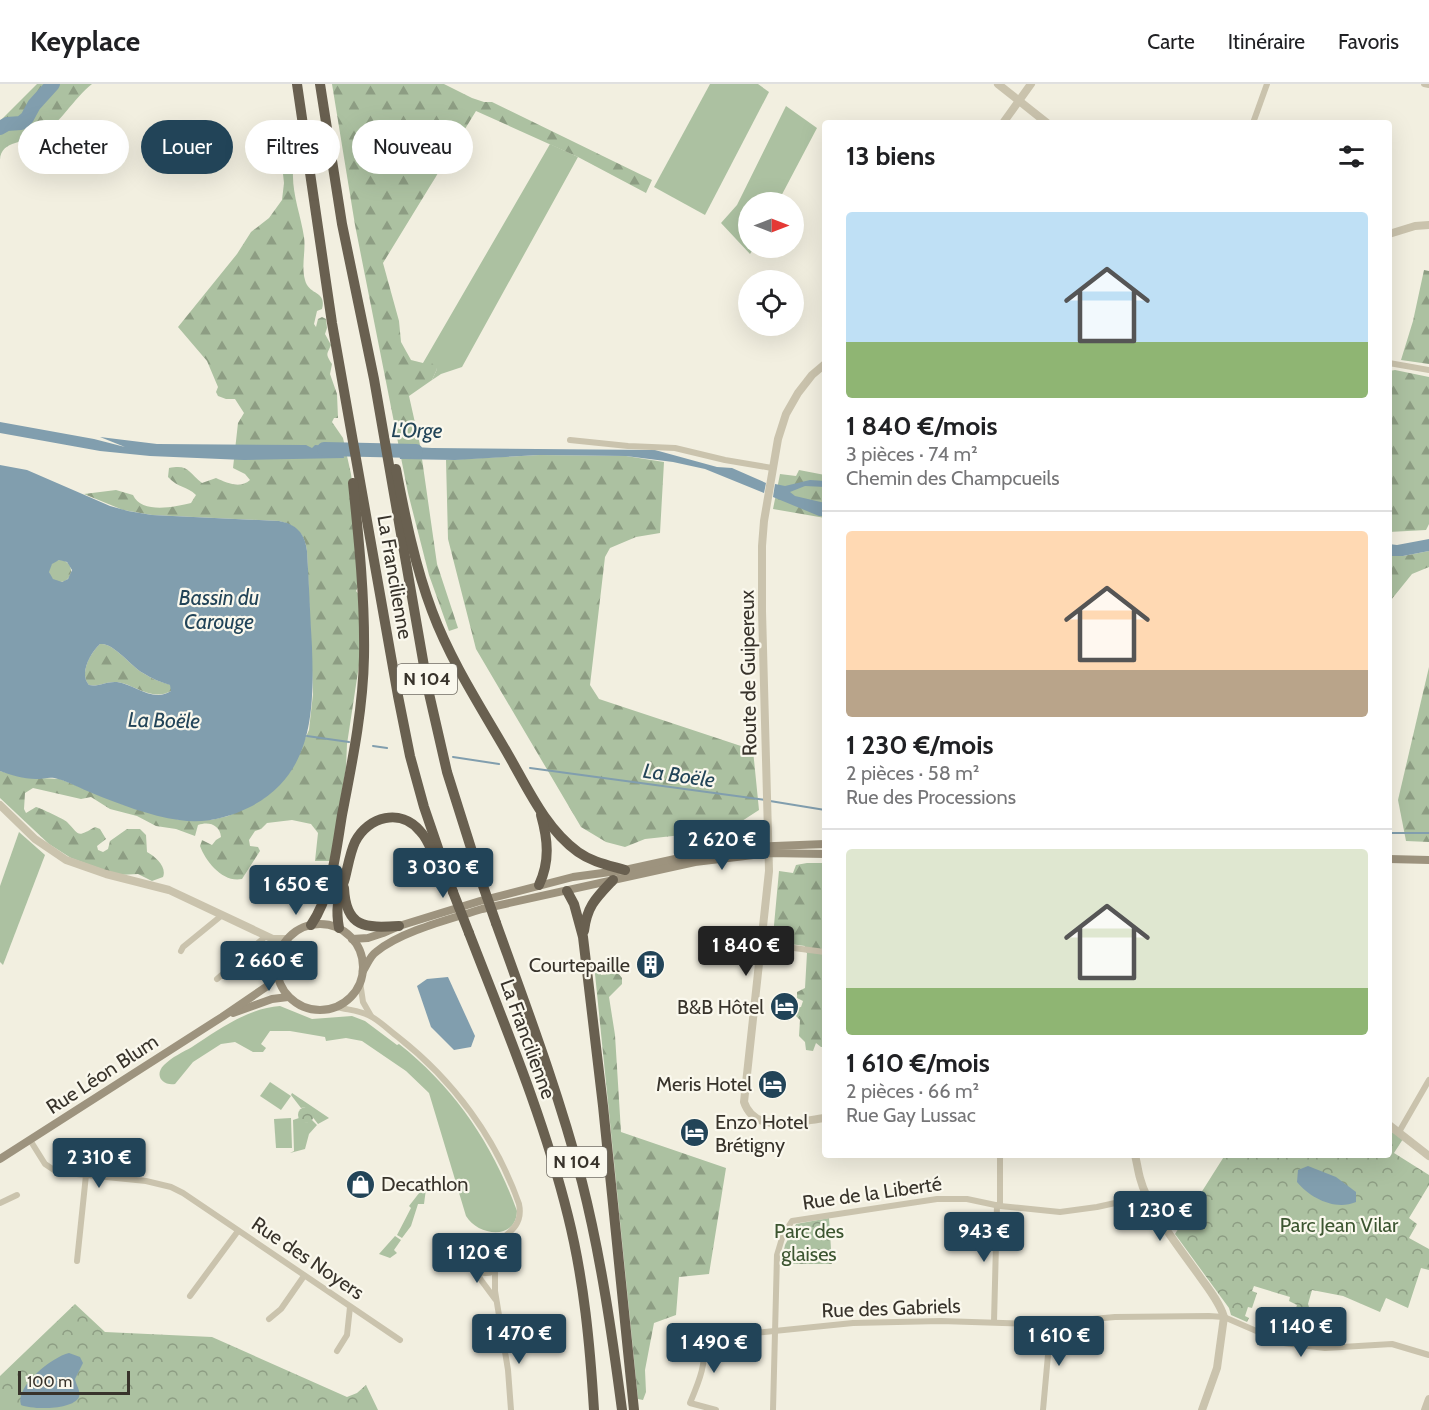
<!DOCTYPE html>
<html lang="fr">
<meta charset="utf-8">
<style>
:root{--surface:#fff;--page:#f2f2f2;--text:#202124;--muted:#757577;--line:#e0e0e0;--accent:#224458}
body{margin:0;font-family:Cabin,sans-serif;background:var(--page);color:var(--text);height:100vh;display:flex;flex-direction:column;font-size:22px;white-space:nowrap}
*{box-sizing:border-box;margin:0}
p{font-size:20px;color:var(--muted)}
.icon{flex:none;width:33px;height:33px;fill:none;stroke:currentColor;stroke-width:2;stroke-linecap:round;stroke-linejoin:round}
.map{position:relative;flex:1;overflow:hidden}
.sheet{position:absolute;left:822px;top:36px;width:570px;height:1038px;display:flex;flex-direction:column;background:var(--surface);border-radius:6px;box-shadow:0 6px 24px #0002}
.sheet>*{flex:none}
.guide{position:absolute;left:18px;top:36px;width:570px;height:54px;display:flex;gap:12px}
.needle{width:39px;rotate:90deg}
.controls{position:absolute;left:738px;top:108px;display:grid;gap:12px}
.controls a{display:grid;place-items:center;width:66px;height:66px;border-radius:50%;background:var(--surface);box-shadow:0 6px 24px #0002;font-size:30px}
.scale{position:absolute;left:18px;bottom:15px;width:112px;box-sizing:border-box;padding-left:6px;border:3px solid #38332b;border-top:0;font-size:16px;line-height:21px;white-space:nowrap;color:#38332b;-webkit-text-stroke:4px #faf8ed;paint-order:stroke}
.price{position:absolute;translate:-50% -51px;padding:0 14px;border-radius:6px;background:var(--accent);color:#fff;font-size:20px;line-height:39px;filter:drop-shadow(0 2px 3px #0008)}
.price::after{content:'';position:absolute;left:50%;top:36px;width:18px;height:14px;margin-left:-9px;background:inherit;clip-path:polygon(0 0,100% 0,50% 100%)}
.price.on{background:#222;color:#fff}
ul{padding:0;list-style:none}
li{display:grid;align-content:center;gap:12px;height:318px;padding:0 24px}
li+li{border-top:2px solid var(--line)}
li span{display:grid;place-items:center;height:186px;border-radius:6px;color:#555}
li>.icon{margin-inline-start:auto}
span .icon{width:108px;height:108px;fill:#fffc;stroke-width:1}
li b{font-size:26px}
h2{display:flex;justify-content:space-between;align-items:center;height:72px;padding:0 24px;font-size:26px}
.pill{padding:0 21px;border-radius:27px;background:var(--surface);box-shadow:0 6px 24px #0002;font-size:21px;line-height:54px}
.pill.on{background:var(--accent);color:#fff}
header{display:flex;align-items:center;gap:36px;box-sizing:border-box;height:84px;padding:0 30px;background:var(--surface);border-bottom:2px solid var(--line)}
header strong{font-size:28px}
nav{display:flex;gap:33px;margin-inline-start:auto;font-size:21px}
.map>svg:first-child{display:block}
</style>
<header>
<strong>Keyplace</strong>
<nav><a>Carte</a><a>Itinéraire</a><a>Favoris</a></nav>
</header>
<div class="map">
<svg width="1429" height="1326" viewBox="0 0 1429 1326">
<defs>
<pattern id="forest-firs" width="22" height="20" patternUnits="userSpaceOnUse" patternTransform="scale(1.5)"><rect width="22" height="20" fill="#acc1a1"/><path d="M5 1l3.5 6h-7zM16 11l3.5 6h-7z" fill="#8d9d83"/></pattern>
<pattern id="park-crowns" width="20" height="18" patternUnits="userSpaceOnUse" patternTransform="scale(1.5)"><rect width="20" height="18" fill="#acc1a1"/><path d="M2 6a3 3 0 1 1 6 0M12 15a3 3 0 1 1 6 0" fill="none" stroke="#8d9d83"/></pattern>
</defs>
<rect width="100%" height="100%" fill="#f2efe0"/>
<g fill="#acc1a1">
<polygon points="710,0 758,0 769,8 705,131 654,103"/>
<polygon points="786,22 817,44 778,118 748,118 748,164 754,164 750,170 721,139 737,121"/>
<polygon points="550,60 578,73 462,283 441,290 432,296 437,285 423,279"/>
<polygon points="19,748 45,771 3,881 0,878 0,802"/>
<path d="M280,922L312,935L352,932L365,937L397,961L399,960C455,1004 493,1061 517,1127C516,1157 478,1152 466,1132L429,1009L406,987L362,957L346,954L326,957L325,953L290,947H270L261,960L266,964L263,968H253L235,958L221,960L193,978L175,1000C162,1002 154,991 164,981C172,973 183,968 192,963C218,946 248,924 280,922Z"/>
<polygon points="270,998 291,1012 281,1026 260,1012"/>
<polygon points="292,1009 329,1034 318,1040 305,1023 301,1024 291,1011"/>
<polygon points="291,1034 292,1064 276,1064 274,1035"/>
<polygon points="299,1034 306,1039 312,1036 317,1041 309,1050 305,1065 290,1069 294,1067 293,1036"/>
<polygon points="423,1104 426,1105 424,1120 418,1120 411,1142 402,1154 397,1151 411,1124 409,1122"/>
<polygon points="395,1152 401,1156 394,1166 397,1169 390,1174 379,1170"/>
</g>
<g fill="url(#forest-firs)">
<path d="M37,0H92C74,14 59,41 41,51C26,60 1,55 0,76V37Z"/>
<polygon points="332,0 444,0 472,14 484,18 492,18 652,96 646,109 578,73 476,27 383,179 399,237 401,258 411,276 423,279 431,278 437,285 432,296 409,312 420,361 437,480 458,544 449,547 429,491 408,409 355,141"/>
<path d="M285,87L293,88C292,110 301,132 304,153C306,167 301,182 305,196C309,212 327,206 322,225L317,227L314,240L316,243L318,235L322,233L326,235L327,244L325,250L331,261C327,271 325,269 332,280L330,290L337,310L338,334H334L332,338L343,354L351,390L360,456L361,497L356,507L362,514L361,568L347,660L346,684L330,777H315L318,749L311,740L292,736L267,739L261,745L255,747L249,756L250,762L258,763L260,767L242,795C223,799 206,778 200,762L202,756L212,761L216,756L221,753C220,741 209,737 198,741L195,752L176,745L156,742L137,732L110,725L91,713L81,715L33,704L25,709L24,725L26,729L36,723C40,724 64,735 67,738C80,751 76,754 95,743L100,745L106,755L97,762L98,766L103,768L108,765L110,757L127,745H140L146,751L147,768C156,773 167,783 163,793L152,797L138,790L118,791L71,774L49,760L0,714V687L22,693L60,695L122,720L180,736H211L228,732L264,714L290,688L309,646L313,610L307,467C305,450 296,441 279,437L152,431L123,426L84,410L116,406L133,411C141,430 175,423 191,419L196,411C187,402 178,404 168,393L169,384C189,380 188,388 202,399L216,394C227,399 240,405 250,396L245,390L233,384L238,339L244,329L235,315H226L218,312L216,308L218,303L207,277L178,243L237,170L251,148L269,134L282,116L284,99L283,90Z"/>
<polygon points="1424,186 1429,187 1429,280 1401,276 1413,237"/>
<polygon points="1395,286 1429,293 1429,440 1426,446 1389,448 1389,287"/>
<polygon points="539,371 626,372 664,378 660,449 636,453 610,464 605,473 590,601 599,615 753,666 759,726 728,746 645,755 625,763 606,758 581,743 476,565 448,455 446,376"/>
<polygon points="799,386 825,391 825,434 773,425 780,390 796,392"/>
<polygon points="1429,467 1429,483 1412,490 1391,516 1389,515 1389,472 1403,472"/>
<circle cx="60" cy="487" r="11"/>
<path d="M100,560C113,558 131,582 143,589C152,595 161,598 171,601V607C152,618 134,600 117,598C107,597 98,603 89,601C79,590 90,569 100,560Z"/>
<polygon points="1429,583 1429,758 1406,757 1398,716"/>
<polygon points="807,779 825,779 825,963 821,963 816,959 813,967 806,966 805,958 799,952 800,936 796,932 796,924 801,923 803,917 797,914 797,908 805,904 807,869 804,866 805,862 783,859 773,852 779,787 793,789 796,781"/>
<polygon points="599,878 601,891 618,889 622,894 622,900 609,913 615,951 621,1048 726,1084 709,1190 679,1193 676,1231 654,1239 645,1286 646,1308 643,1316 638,1315 594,880"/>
</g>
<g fill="url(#park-crowns)">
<circle cx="306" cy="1031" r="8"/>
<polygon points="1389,1046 1403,1055 1394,1069 1429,1091 1429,1101 1409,1134 1417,1140 1409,1154 1429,1165 1429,1186 1421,1184 1408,1224 1386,1214 1380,1228 1343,1212 1312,1206 1308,1220 1310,1226 1309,1232 1295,1227 1297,1221 1289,1217 1290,1213 1254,1202 1252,1207 1257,1209 1252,1224 1248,1223 1245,1232 1249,1234 1247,1238 1231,1231 1229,1224 1175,1150 1225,1071 1389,1071"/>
<polygon points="829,1134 832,1180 781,1180 785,1161 796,1140"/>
<polygon points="75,1220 105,1248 212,1253 347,1313 357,1309 366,1301 378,1326 0,1326 0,1292"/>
</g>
<g fill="#819eae" fill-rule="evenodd">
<polygon points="0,338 94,355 125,363 100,353 157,360 306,361 312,364 315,361 342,363 344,374 244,376 150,372 100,367 0,349"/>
<polygon points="397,362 432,364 655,366 717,383 732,384 766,399 764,409 705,385 673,378 626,372 539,371 455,376 400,375"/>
<path d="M0,381L27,386L110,422L128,427L152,431L279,437C296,440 305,449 307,467C309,499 310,531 312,563C314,625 314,690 250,723C228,734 204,740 179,736C150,732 119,720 92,709C81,705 70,698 58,695C51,692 43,695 36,695C23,695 11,691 0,687ZM59,476L67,478L72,486L68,495L62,498L53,495L49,488L52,480ZM100,560C113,558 131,582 143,589C152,595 161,598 170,601L171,607C153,619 134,600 117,598C107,597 98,603 89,601C79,590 90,569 100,560Z"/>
<polygon points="810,396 825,397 825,403 805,402 790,408 795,412 825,419 825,432 819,432 773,413 775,400 785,402"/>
<polygon points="1429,455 1429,467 1403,472 1389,472 1389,460 1397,461"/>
<polygon points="448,893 475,952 471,963 454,966 431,943 417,902 427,895"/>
<path d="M1308,1082L1336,1093L1356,1108V1118C1335,1127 1310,1114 1297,1098L1298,1086Z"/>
<path d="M69,1269L80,1273L83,1279L75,1295C76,1301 81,1307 79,1313C73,1326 33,1326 21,1321C15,1302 52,1273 69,1269Z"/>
</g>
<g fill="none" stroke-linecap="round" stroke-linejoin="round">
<g stroke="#819eae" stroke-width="2">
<polyline points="307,652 349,658"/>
<polyline points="373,662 387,664"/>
<polyline points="453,673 499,680"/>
<polyline points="530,684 765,716"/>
<polyline points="770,717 825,726"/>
<polyline points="1389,749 1429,749"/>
</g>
<g stroke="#819eae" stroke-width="14">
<polyline points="0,44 7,40 21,39 27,34 34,21 53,0"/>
<polyline points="324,365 416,367"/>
</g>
<g stroke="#cac3ad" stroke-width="6">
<polyline points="1424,0 1429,1"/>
<polyline points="1253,39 1267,0"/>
<polyline points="1389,279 1429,286"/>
<polyline points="570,356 628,362 675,364 725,376 772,384"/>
<polyline points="762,860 825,868"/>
<polyline points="181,867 183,863 221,832"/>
<polyline points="217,895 266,852"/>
<polyline points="360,898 363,918 371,932"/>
<path d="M337,923C348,926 363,927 372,933C382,939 390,947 398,953C453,996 496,1054 519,1120C523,1139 512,1147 498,1158"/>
<polyline points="1399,1048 1429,996"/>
<polyline points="30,1056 45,1080 57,1088 146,1097 171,1103 183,1109 400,1256"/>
<polyline points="1000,1071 1000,1122"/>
<polyline points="0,1119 17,1111"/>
<circle cx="486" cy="1171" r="18"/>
<polyline points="77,1177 86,1091"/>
<polyline points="495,1187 495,1207 508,1286 511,1326"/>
<polyline points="477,1188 481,1196 495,1215"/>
<polyline points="190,1212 238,1147"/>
<polyline points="269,1235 281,1225 304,1192"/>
<polyline points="994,1238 997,1121"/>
<polyline points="337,1267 347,1251 350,1223"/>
<path d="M716,1326L690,1319C701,1293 705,1282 705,1254L853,1239L941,1237L1037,1240L1115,1233L1209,1232L1224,1233L1284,1259L1325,1264L1392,1260L1429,1271"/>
<polyline points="773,1326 777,1171 783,1151 792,1137 937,1115 967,1115 1000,1122 1060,1128 1097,1123 1147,1112"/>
<polyline points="1043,1326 1051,1238"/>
</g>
<g stroke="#cac3ad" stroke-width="8">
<polyline points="998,0 1047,39"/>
<polyline points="1003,39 1031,0"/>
<polyline points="1389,150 1415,142 1429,141"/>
<path d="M825,280L812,291L798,309L786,330L778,355L764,437L762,462V527L769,787L744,1018C755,1051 798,1037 825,1034"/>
<polyline points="0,721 35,755 66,776 106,790 169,806 273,855 281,863"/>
<polyline points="273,855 287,855"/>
<polyline points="1389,1041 1429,1072"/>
<path d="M1135,1071C1137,1079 1138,1087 1140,1094C1148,1125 1179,1163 1198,1190C1207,1203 1219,1217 1224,1233L1217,1284L1202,1326"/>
<polyline points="1425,1326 1429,1315"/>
</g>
<g stroke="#9d937e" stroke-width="8">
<polyline points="1389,775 1429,776"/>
<circle cx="320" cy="883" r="43"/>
<polyline points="352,855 368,854 383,849 399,842 480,817 573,793 625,786 716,766 750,763 825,760"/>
<path d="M363,887C367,881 370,872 376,868C401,847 451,835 482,825L695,778L770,769L825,770"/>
<polyline points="233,929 272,915 288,913"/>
<polyline points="0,1075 222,933 266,903 277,890"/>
</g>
<g stroke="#696050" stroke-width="10">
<polyline points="297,0 332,239 398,612 410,672 424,723 453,808"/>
<polyline points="320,0 342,140 374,295 428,605 447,688 482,799"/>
<path d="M396,385C405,432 415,482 432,527C451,578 482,625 509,672C528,705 546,745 578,768C592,778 608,781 625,786"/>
<path d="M539,801C550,777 548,756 541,731"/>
<path d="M344,804C346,844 365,844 399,842"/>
<polyline points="567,807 574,820 583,853 603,1022 634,1326"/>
<path d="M496,839C527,925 559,1010 582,1098C601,1173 612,1250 622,1326"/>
<path d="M311,841C332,810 336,767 342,731C352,679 363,626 364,573C365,515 359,457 353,399"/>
<path d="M339,844C335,822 339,814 345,794C348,782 350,769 355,758C368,732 401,724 420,747C428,755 431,766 436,776"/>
<path d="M584,847C587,822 596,814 613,796"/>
<path d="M469,849C505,942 544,1035 568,1132C584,1196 590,1261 594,1326"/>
</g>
<g stroke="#696050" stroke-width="10">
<polyline points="482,799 496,839"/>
<polyline points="453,808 469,849"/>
</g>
</g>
<defs>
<symbol id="building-disc" viewBox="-11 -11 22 22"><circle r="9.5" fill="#224458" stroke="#faf8ed"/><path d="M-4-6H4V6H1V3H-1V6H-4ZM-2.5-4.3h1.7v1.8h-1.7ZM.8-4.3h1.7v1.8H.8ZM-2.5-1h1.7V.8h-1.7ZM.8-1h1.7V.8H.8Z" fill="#fff"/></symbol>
<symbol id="hotel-disc" viewBox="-11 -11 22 22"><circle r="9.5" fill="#224458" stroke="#faf8ed"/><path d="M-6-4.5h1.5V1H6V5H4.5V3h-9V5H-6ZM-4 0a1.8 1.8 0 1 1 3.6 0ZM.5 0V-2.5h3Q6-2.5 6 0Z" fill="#fff"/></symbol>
<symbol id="shop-disc" viewBox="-11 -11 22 22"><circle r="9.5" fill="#224458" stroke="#faf8ed"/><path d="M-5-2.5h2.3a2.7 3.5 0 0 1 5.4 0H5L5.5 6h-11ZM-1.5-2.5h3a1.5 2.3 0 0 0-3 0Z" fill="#fff"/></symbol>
</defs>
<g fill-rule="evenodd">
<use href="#building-disc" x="634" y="864" width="33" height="33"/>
<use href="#hotel-disc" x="768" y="906" width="33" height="33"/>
<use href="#hotel-disc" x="756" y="984" width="33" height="33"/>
<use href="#hotel-disc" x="678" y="1032" width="33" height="33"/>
<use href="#shop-disc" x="344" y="1084" width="33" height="33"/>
</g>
<g text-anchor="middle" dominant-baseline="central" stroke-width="4.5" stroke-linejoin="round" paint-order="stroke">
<g fill="#faf8ed" stroke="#726e65" stroke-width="1.5">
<rect x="397" y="580" width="60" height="30" rx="4.5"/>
<rect x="547" y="1063" width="60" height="30" rx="4.5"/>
</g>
<g font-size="18" font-weight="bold" fill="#38332b">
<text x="427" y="595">N 104</text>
<text x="577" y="1078">N 104</text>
</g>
<g font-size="20" fill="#38332b" stroke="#faf8ed">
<text transform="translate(395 493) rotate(80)">La Francilienne</text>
<text transform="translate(748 589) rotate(-91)">Route de Guipereux</text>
<text transform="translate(528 955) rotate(70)">La Francilienne</text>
<text transform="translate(102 990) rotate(-33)">Rue Léon Blum</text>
<text transform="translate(872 1109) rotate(-8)">Rue de la Liberté</text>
<text transform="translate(308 1174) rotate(34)">Rue des Noyers</text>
<text transform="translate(891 1224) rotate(-2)">Rue des Gabriels</text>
</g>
<g font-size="20" fill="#38332b" stroke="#faf8ed" text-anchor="end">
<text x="630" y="881">Courtepaille</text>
<text x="764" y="923">B&amp;B Hôtel</text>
<text x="752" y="1000">Meris Hotel</text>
<text x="715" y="1038" text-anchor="start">Enzo Hotel<tspan x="715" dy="23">Brétigny</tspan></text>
<text x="381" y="1100" text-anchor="start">Decathlon</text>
</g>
<g font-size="20" fill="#3c5530" stroke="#faf8ed">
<text x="1339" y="1141">Parc Jean Vilar</text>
<text x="809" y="1147">Parc des<tspan x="809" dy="23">glaises</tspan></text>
</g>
<g font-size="21" font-style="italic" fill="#224458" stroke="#faf8ed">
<text transform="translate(417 346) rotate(1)">L'Orge</text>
<text x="219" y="513">Bassin du<tspan x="219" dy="24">Carouge</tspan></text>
<text transform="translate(164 636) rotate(1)">La Boële</text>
<text transform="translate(679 691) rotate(8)">La Boële</text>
</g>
</g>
</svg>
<div class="controls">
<a><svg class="needle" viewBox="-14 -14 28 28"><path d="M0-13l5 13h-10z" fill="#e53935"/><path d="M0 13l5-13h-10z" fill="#757577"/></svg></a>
<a><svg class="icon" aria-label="locate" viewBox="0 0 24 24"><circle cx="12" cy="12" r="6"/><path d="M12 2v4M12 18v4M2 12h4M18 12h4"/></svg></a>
</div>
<div class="scale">100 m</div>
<b class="price" style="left:722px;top:787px">2 620 €</b>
<b class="price" style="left:443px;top:815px">3 030 €</b>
<b class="price" style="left:296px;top:832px">1 650 €</b>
<b class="price on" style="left:746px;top:893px">1 840 €</b>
<b class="price" style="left:269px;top:908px">2 660 €</b>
<b class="price" style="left:99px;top:1105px">2 310 €</b>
<b class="price" style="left:1160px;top:1158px">1 230 €</b>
<b class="price" style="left:984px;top:1179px">943 €</b>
<b class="price" style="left:477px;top:1200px">1 120 €</b>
<b class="price" style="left:1301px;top:1274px">1 140 €</b>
<b class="price" style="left:519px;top:1281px">1 470 €</b>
<b class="price" style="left:1059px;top:1283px">1 610 €</b>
<b class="price" style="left:714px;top:1290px">1 490 €</b>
<div class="guide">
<a class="pill">Acheter</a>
<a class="pill on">Louer</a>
<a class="pill">Filtres</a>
<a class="pill">Nouveau</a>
</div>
<section class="sheet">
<h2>13 biens<svg class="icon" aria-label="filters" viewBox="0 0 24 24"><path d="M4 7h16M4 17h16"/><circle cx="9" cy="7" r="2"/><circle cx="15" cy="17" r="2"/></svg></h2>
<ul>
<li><span style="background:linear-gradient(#bfe0f5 70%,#8fb573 0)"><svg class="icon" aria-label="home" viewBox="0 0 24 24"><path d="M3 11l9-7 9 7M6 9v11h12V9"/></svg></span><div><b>1 840 €/mois</b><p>3 pièces · 74 m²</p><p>Chemin des Champcueils</p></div></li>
<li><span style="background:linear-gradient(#ffd9b3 75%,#b9a48a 0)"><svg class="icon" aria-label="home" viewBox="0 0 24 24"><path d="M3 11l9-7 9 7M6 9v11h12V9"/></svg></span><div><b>1 230 €/mois</b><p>2 pièces · 58 m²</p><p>Rue des Processions</p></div></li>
<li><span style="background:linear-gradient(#dfe7d0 75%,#8fb573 0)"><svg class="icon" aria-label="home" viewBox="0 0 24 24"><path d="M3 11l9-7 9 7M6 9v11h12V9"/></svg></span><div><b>1 610 €/mois</b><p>2 pièces · 66 m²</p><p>Rue Gay Lussac</p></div></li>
</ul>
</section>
</div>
